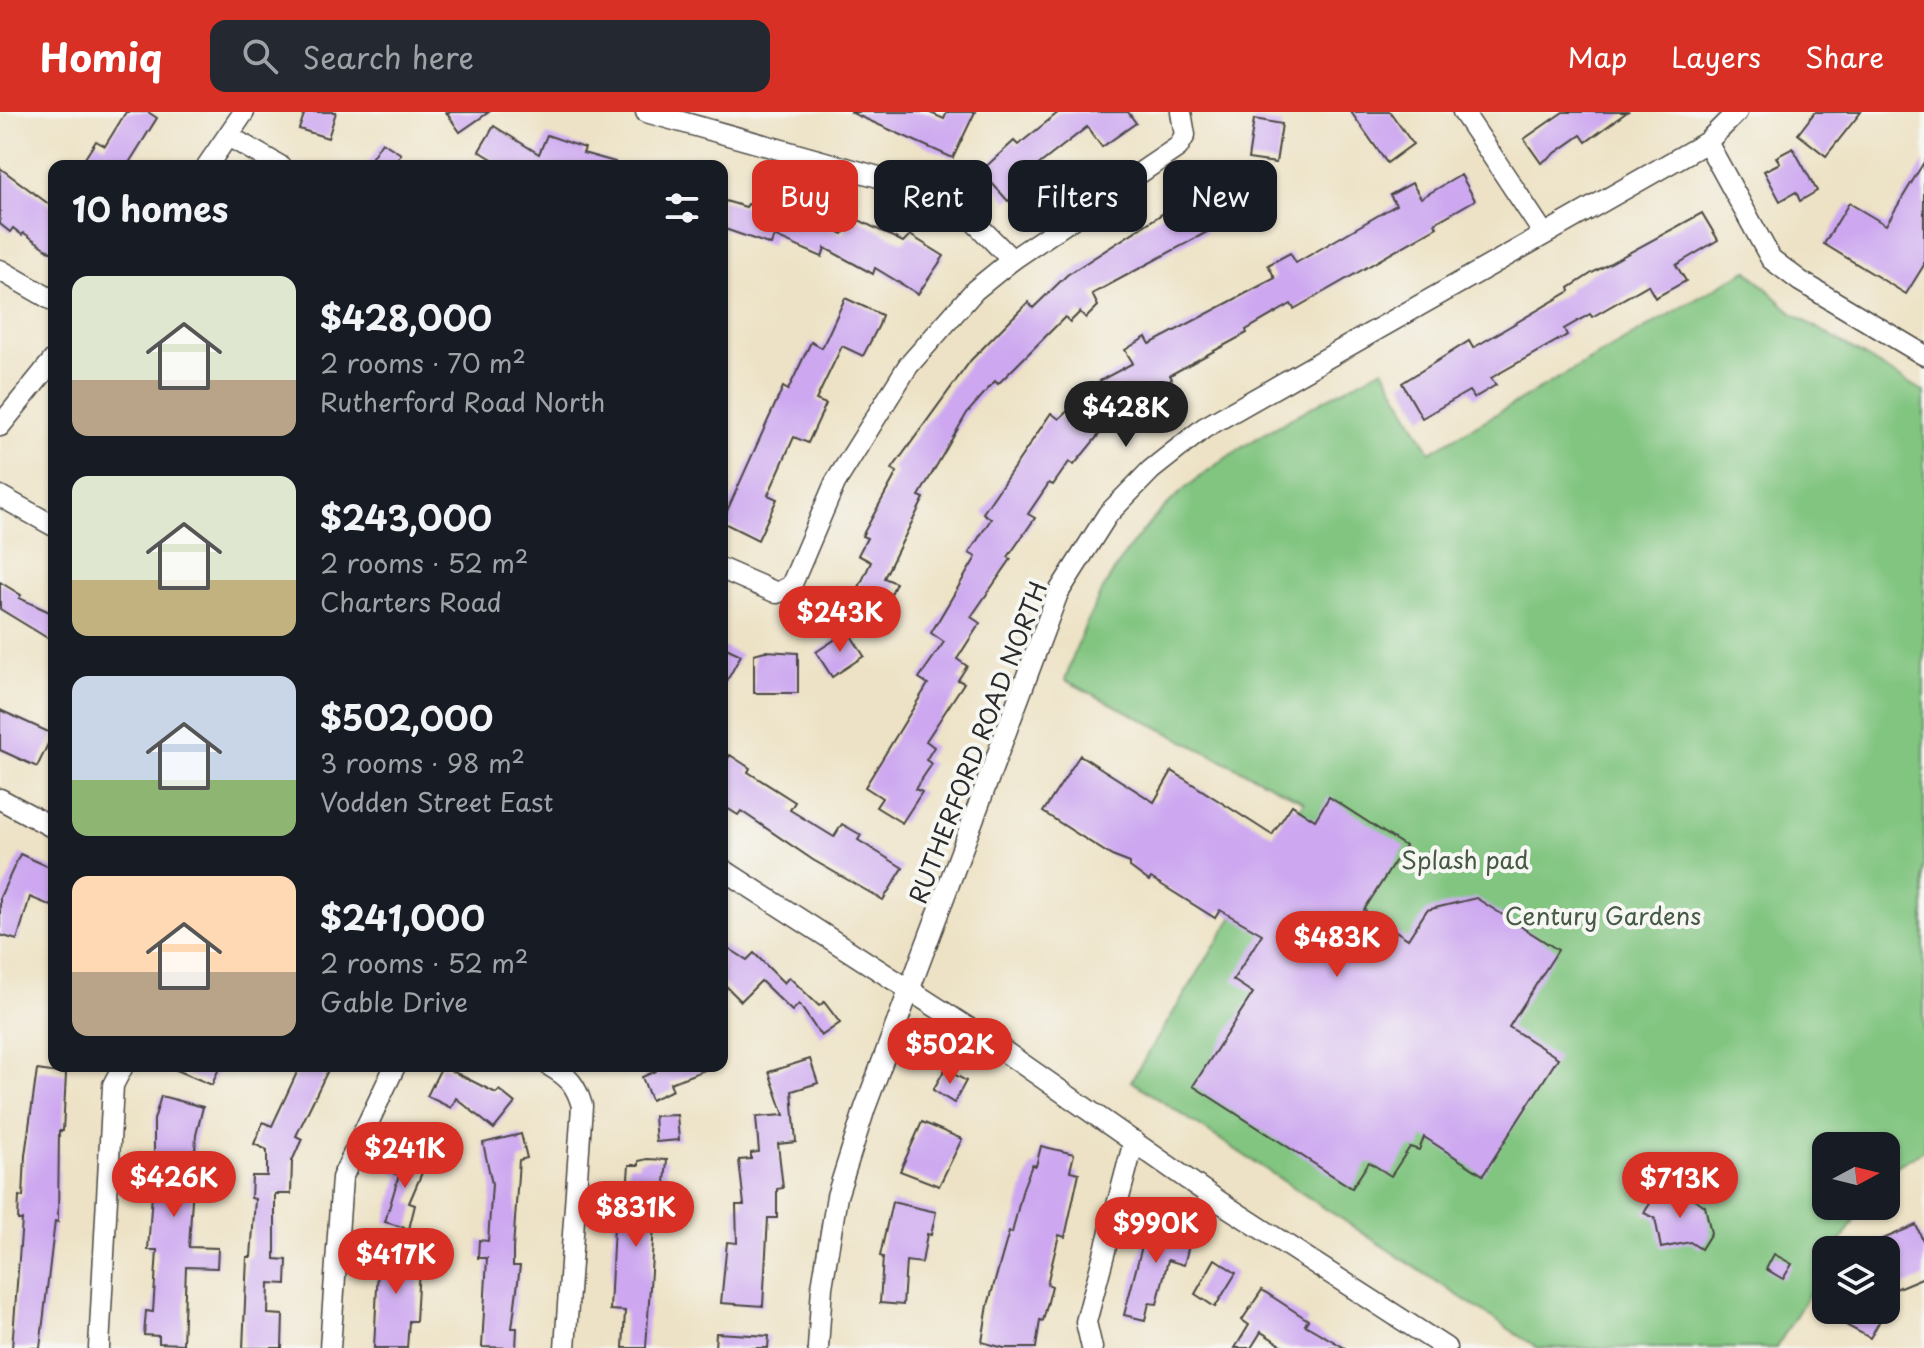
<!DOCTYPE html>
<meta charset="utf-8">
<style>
:root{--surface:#171b24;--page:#242831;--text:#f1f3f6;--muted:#9ea1a6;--accent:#d93025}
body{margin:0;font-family:"Playpen Sans",sans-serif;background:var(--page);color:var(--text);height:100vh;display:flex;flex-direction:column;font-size:30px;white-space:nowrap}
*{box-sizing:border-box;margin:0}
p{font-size:26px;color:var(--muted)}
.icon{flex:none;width:44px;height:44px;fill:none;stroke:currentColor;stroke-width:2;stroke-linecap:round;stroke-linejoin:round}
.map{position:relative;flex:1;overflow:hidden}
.sheet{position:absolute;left:48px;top:48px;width:680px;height:912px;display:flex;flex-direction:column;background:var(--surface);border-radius:16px;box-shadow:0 2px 6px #0004}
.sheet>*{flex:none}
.hud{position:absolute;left:752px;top:48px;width:760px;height:72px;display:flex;gap:16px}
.needle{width:52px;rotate:83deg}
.controls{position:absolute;left:1812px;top:1020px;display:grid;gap:16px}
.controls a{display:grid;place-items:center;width:88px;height:88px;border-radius:16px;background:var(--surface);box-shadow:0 2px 6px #0004;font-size:40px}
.price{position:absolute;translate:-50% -68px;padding:0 18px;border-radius:28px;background:var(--accent);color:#fff;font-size:26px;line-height:52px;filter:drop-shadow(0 2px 4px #0008)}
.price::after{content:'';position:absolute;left:50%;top:48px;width:24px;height:18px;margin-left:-12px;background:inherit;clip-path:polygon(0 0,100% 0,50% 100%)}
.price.on{background:#222;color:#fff}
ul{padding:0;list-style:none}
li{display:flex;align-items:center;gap:24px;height:200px;padding:0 24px}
li span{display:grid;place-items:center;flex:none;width:224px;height:160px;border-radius:16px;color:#555}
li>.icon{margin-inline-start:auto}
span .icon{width:96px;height:96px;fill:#fffc;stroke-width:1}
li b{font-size:34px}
h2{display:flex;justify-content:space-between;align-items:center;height:96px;padding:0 24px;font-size:34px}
.tag{padding:0 28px;border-radius:16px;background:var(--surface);box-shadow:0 2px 6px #0004;font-size:28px;line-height:72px}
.tag.on{background:var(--accent);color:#fff}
header{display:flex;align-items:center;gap:48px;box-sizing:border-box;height:112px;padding:0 40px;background:var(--accent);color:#fff}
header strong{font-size:38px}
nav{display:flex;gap:44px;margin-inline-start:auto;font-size:28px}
.search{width:560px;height:72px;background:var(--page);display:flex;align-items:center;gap:20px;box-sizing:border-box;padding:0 28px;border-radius:16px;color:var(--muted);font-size:30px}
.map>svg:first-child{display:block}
</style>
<header>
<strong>Homiq</strong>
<div class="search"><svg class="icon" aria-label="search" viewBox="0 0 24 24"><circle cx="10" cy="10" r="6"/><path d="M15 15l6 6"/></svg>Search here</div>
<nav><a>Map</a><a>Layers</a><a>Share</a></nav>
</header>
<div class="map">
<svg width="1924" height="1236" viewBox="0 0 1924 1236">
<rect width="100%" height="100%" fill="#f6f6f2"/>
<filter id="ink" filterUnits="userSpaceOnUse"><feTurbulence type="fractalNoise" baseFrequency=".0125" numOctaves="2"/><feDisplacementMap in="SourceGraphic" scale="16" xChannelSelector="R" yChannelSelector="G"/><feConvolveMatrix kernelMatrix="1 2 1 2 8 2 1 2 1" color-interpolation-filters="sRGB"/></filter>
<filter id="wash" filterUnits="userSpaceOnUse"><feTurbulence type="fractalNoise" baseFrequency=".006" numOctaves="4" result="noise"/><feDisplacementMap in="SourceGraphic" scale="32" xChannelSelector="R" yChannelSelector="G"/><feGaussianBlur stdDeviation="1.8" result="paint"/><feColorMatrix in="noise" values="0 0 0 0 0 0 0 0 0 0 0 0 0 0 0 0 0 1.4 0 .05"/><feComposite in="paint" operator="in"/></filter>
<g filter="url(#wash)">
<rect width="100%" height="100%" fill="#ede2c5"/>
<path fill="#81c580" stroke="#567856" stroke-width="2" d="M1747,158L1792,201L1924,280V1038L1886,1060V1034H1826V1094H1863L1836,1138H1826V1154L1776,1236H1538L1131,969L1304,690L1065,568C1125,382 1224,344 1383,256L1430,340Z"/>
<g id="blocks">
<g fill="#cda8f0">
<polygon points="126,0 148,0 157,6 127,54 80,54 96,29 105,34"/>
<polygon points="305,0 336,0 328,26 299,17"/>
<polygon points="446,0 489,0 460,20"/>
<polygon points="850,0 928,0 944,7 947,0 975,0 953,46"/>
<polygon points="1059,0 1128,0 1136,11 1102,35 1087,15 1037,54 1041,58 1035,67 1008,89 981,59 1014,29 1018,33"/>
<polygon points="1351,0 1390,0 1413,32 1387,51"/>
<polygon points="1563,0 1627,0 1586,30 1581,23 1541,51 1524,27"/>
<polygon points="1815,0 1861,0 1826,44 1798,22"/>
<polygon points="1254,7 1282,12 1276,51 1248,47"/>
<polygon points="494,14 539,42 547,23 585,36 583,41 615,50 614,54 504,54 479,39"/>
<polygon points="382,30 401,42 393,54 366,54"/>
<polygon points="1793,36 1817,79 1800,89 1796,80 1780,89 1764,59 1780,51 1776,45"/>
<polygon points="1924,50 1924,153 1906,182 1824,132 1849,91 1886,113"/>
<polygon points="0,56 54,96 54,142 24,121 22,123 13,116 10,120 0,112"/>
<polygon points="1461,63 1475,88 1435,111 1437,115 1294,197 1291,192 1246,218 1247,221 1170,263 1172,267 1141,287 1139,284 1106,314 1074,353 1069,350 1053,373 1049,371 1028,402 1035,406 1008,445 1011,447 971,505 980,511 957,547 967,554 958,568 964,571 926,629 934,635 926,648 932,652 915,677 922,680 902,711 876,695 882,686 865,675 928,572 919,566 944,530 931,521 976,445 969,441 991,407 983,401 1051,301 1059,307 1101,268 1133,251 1125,238 1146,225 1150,232 1275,166 1268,153 1290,141 1296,151 1396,93 1390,83 1412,71 1421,86"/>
<polygon points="1241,65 1262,82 1237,114 1216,97"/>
<polygon points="1187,86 1207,120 1092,182 1098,194 1086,206 1080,200 1070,210 1065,205 998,272 995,269 967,301 919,384 924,386 884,466 896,471 881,504 852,490 871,450 858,443 867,426 862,424 897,360 892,357 971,248 1028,190 1033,196 1067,163"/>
<polygon points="722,88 746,95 748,92 793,108 796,102 843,122 853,105 903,130 910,123 944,144 918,182 875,156 873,162 825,136 822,145 774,124 771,133 722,116"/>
<polygon points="1702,101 1718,128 1676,153 1686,169 1655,186 1648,173 1592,205 1590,202 1564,217 1567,223 1491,266 1496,273 1474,286 1469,279 1422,306 1402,271 1469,229 1473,236 1570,179 1569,176 1592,161"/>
<polygon points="845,186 882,203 879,213 863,244 842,234 816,288 826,292 808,331 794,325 768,383 777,387 758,428 722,410 783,275 788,278 811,230 822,236"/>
<polygon points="0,470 21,483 19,486 54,502 54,530 0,497"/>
<polygon points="848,519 864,544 832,565 816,540"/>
<polygon points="722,534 741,543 722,578"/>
<polygon points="765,539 798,541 798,581 754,581 754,542"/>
<polygon points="0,598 53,622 37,655 0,638"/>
<polygon points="730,643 750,656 748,660 795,690 790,698 834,725 842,712 861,723 858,728 903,756 883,788 813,748 741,699 738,703 722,693 722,656"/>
<polygon points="1080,643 1154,690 1172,659 1272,723 1292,693 1315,708 1329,685 1405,734 1364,798 1408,827 1427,798 1476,786 1558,838 1509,915 1558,946 1483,1063 1424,1025 1419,1038 1410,1035 1391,1064 1369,1050 1352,1076 1193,974 1253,881 1233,868 1262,822 1220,798 1215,806 1151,766 1149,769 1130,755 1130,751 1112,744 1043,700"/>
<polygon points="20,742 54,757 54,795 30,785 17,828 0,823 0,785"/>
<polygon points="722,832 747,848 754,841 784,871 789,865 819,894 824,890 840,911 821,924 799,892 792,899 761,869 741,889 722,870"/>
<polygon points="810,947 818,971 792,979 796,1030 778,1032 783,1076 777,1077 777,1106 768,1106 763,1194 721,1191 727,1130 737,1131 736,1093 744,1093 739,1048 751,1047 751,1041 759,1040 756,1005 784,1003 769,960"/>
<polygon points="167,954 220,954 212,973"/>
<polygon points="300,954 330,954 296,1024 302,1027 292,1049 291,1082 275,1082 275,1147 287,1148 286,1172 269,1171 268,1202 283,1203 282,1236 243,1236 247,1145 251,1145 255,1087 251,1086 252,1064 267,1064 267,1038 254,1032 263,1010 272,1014"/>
<polygon points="442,954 496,981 499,978 515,991 494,1017 456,986 451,996 427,984"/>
<polygon points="654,954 710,954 710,956 670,971 673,978 651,988 642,965 656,959"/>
<polygon points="945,957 966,969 954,991 933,978"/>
<polygon points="37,958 66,962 63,1019 59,1019 58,1110 55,1109 40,1236 12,1236 22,1108 18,1108 19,1084 23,1085 25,1043"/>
<polygon points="161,984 203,995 196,1023 189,1135 218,1136 217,1156 186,1155 183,1232 159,1231 159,1224 144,1223 146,1199 153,1200 157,1138 148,1138 152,1082 167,1083 168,1050 154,1050 154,1008"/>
<polygon points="677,1003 679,1028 656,1030 654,1004"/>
<polygon points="922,1010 962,1027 939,1074 900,1059"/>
<polygon points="521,1022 527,1046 519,1048 513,1137 513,1154 520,1154 512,1216 517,1216 516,1236 482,1235 487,1146 478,1146 479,1128 488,1129 492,1072 483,1031"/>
<polygon points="1041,1034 1074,1042 1070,1059 1079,1061 1065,1125 1059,1123 1047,1172 1052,1174 1043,1209 1040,1208 1036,1236 1004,1236 982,1230 988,1193 1009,1120 1012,1121 1023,1076 1032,1053 1036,1054"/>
<polygon points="402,1039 427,1049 409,1091 415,1093 409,1117 385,1110 399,1063 393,1061"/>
<polygon points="647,1047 667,1048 664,1083 656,1082 646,1236 623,1236 625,1199 610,1198 615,1092 626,1093 629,1053 639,1053 639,1049"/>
<polygon points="1682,1079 1705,1094 1711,1121 1701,1137 1690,1130 1661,1136 1655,1106 1644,1101 1654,1085"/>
<polygon points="892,1090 936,1100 931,1123 927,1122 922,1151 906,1149 903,1193 880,1191 883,1145 880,1144"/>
<polygon points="1160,1106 1193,1117 1184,1153 1168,1148 1157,1192 1149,1191 1145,1208 1124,1203 1146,1119 1155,1122"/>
<polygon points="1916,1113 1924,1131 1924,1165 1886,1181 1886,1138 1857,1138"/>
<polygon points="379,1135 420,1138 416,1209 409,1209 407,1236 374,1236"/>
<polygon points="1774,1142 1792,1152 1783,1167 1766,1157"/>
<polygon points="1215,1147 1236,1161 1215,1195 1195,1182"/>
<polygon points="1262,1178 1308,1208 1305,1213 1345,1236 1286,1236 1261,1220 1251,1236 1235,1236 1249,1213 1242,1208"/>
<polygon points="1818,1198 1886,1198 1870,1226"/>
<polygon points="716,1221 769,1224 768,1236 715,1236"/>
</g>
</g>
</g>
<g filter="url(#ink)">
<use href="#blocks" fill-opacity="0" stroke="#484642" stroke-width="2"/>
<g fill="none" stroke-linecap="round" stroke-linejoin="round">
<defs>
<g id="minor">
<polyline points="646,0 950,85 1012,148"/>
<polyline points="1463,0 1544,122"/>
<polyline points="230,25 280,54"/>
<polyline points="1707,30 1771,147 1800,169 1924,243"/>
<polyline points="207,54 244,0"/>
<polyline points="0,158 54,189"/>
<polyline points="0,314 54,247"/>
<polyline points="0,384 54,414"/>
<polyline points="722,457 777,481 791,474 835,371 908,254 975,178 1012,148 1178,35 1185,23 1181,0"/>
<polyline points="0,687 54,716"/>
<polyline points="722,757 998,935 1220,1090 1446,1236"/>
<path d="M550,954C569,965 576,973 582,994L565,1236"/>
<polyline points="99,1236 113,973 123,954"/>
<polyline points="330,1236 342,1066 395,954"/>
<polyline points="818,1236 822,1175 837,1084 865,996 1058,481 1108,402 1151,358 1204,316 1707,30 1737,0"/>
<polyline points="1092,1236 1086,1210 1134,1029"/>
</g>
</defs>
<use href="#minor" stroke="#484642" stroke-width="23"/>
<use href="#minor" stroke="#fff" stroke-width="20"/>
</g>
</g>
<g text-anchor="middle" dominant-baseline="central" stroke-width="8" stroke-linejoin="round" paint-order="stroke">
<g font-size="24" fill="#2b2b2b" stroke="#f6f6f2">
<text transform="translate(977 630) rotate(-69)">RUTHERFORD ROAD NORTH</text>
</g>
<g font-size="24" fill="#455944" stroke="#f6f6f2">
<text x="1465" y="747">Splash pad</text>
<text x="1603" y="803">Century Gardens</text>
</g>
</g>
</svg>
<div class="controls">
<a><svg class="needle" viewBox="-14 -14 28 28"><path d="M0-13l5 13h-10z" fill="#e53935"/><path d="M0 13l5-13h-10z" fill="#9ea1a6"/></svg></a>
<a><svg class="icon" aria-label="layers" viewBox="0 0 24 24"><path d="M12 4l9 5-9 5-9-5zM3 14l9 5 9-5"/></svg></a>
</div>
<b class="price on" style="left:1126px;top:337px">$428K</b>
<b class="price" style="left:840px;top:542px">$243K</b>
<b class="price" style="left:1337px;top:867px">$483K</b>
<b class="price" style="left:950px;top:974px">$502K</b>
<b class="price" style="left:405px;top:1078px">$241K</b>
<b class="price" style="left:174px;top:1107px">$426K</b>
<b class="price" style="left:1680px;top:1108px">$713K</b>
<b class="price" style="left:636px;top:1137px">$831K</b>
<b class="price" style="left:1156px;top:1153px">$990K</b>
<b class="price" style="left:396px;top:1184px">$417K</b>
<div class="hud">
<a class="tag on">Buy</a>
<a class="tag">Rent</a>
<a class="tag">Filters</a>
<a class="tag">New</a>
</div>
<section class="sheet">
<h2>10 homes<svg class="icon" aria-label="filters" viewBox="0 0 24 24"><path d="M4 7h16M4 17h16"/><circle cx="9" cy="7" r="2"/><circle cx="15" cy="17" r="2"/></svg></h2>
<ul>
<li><span style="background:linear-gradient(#dfe7d0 65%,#b9a48a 0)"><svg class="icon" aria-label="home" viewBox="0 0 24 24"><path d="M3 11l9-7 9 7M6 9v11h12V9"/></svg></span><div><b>$428,000</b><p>2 rooms · 70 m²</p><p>Rutherford Road North</p></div></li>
<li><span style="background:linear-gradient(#dfe7d0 65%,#c2b280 0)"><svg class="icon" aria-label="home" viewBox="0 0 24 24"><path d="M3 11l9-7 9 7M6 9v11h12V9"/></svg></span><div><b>$243,000</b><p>2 rooms · 52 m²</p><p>Charters Road</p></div></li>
<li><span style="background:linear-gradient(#c9d6e8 65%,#8fb573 0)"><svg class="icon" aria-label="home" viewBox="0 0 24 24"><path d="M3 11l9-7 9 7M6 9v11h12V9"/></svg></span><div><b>$502,000</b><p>3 rooms · 98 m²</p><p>Vodden Street East</p></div></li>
<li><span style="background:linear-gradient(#ffd9b3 60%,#b9a48a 0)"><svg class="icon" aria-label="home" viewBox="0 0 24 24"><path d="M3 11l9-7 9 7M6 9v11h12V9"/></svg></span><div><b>$241,000</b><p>2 rooms · 52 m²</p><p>Gable Drive</p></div></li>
</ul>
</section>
</div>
